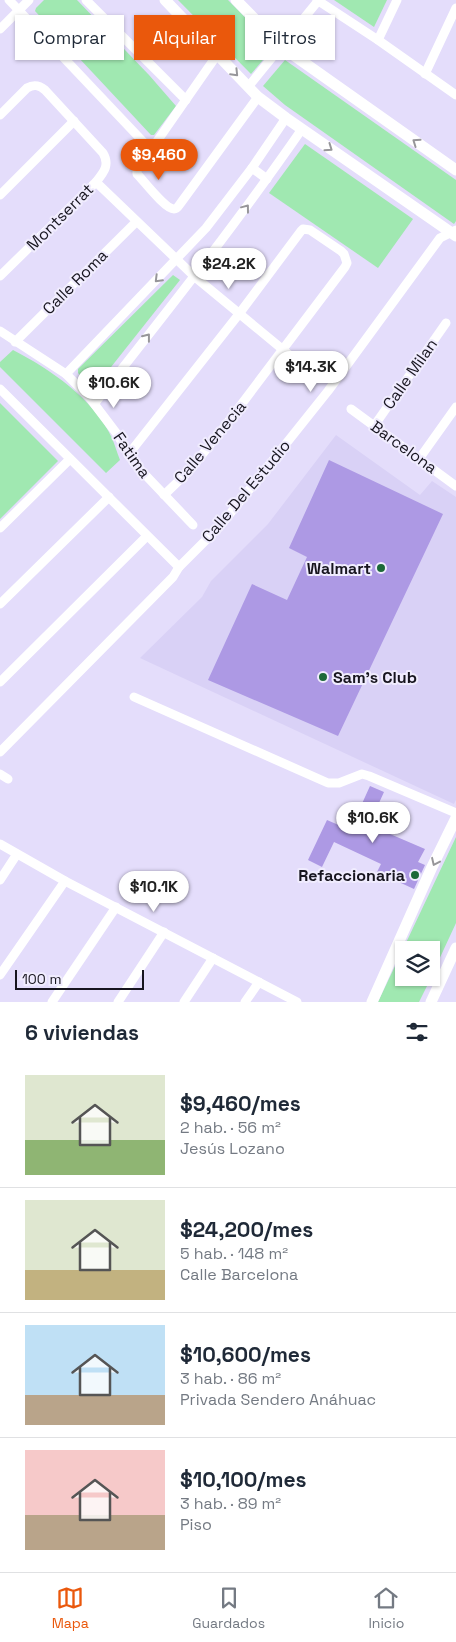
<!DOCTYPE html>
<html lang="es">
<meta charset="utf-8">
<style>
:root{--surface:#fff;--page:#f6f6f7;--text:#1f2937;--muted:#747a83;--line:#e0e1e3;--accent:#ea580c}
body{margin:0;font-family:"Space Grotesk",sans-serif;background:var(--page);color:var(--text);height:100vh;display:flex;flex-direction:column;font-size:19px;white-space:nowrap}
*{box-sizing:border-box;margin:0}
p{font-size:16px;color:var(--muted)}
.icon{flex:none;width:28px;height:28px;fill:none;stroke:currentColor;stroke-width:2;stroke-linecap:round;stroke-linejoin:round}
.map{position:relative;height:1002px;overflow:hidden}
.sheet{display:flex;flex-direction:column;background:var(--surface);flex:1}
.sheet>*{flex:none}
.hud{position:absolute;left:15px;top:15px;width:426px;height:45px;display:flex;gap:10px}
.tools{position:absolute;left:395px;top:941px;display:grid;gap:10px}
.tools a{display:grid;place-items:center;width:45px;height:45px;border-radius:0px;background:var(--surface);box-shadow:0 1px 4px #0004;font-size:25px}
.scale{position:absolute;left:15px;bottom:12px;width:129px;box-sizing:border-box;padding-left:5px;border:2px solid #17151f;border-top:0;font-size:14px;line-height:18px;white-space:nowrap;color:#17151f;-webkit-text-stroke:4px #f0ecfe;paint-order:stroke}
.price{position:absolute;translate:-50% -42px;padding:0 11px;border-radius:18px;background:#fff;color:#222;font-size:16px;line-height:32px;filter:drop-shadow(0 1px 2px #0008)}
.price::after{content:'';position:absolute;left:50%;top:30px;width:15px;height:11px;margin-left:-8px;background:inherit;clip-path:polygon(0 0,100% 0,50% 100%)}
.price.on{background:var(--accent);color:#fff}
ul{padding:0;list-style:none}
li{display:flex;align-items:center;gap:15px;height:125px;padding:0 25px}
li+li{border-top:1px solid var(--line)}
li span{display:grid;place-items:center;flex:none;width:140px;height:100px;border-radius:0px;color:#555}
li>.icon{margin-inline-start:auto}
span .icon{width:60px;height:60px;fill:#fffc;stroke-width:1}
li b{font-size:21px}
h2{display:flex;justify-content:space-between;align-items:center;height:60px;padding:0 25px;font-size:21px}
.tag{padding:0 18px;border-radius:0px;background:var(--surface);box-shadow:0 1px 4px #0004;font-size:18px;line-height:45px}
.tag.on{background:var(--accent);color:#fff}
.tabs{display:flex;justify-content:space-around;align-items:center;height:70px;border-top:1px solid var(--line);background:var(--surface);font-size:14px;color:var(--muted)}
.tabs a{display:grid;justify-items:center;gap:2px}
.tabs .on{color:var(--accent)}
.map>svg:first-child{display:block}
</style>
<div class="map">
<svg width="456" height="1002" viewBox="0 0 456 1002">
<rect width="100%" height="100%" fill="#e4ddfb"/>
<polygon fill="#d9d1f6" points="336,435 420,495 432,481 456,497 456,800 454,804 140,658 202,597 211,581 268,524"/>
<g fill="#a0e8b1">
<polygon points="44,0 77,0 149,75 176,106 154,135 151,135 35,11 36,8"/>
<polygon points="178,0 228,0 274,47 251,74"/>
<polygon points="334,0 387,0 374,27"/>
<polygon points="285,60 456,180 456,221 454,224 285,105 263,86"/>
<polygon points="305,144 413,219 378,268 269,193"/>
<polygon points="173,275 180,280 96,386 90,387 78,373 78,369"/>
<path d="M13,350C50,369 94,399 112,438C115,445 117,453 120,460L106,473L0,367V362Z"/>
<polygon points="0,403 58,461 0,519"/>
<polygon points="456,837 456,923 431,977 431,950 404,950 404,978 431,978 419,1002 378,1002"/>
</g>
<g fill="#ad99e4">
<polygon points="329,460 443,514 338,736 208,680 252,584 287,600 307,557 289,548"/>
<polygon points="370,786 384,792 369,825 425,849 418,862 425,865 414,889 377,872 381,864 334,842 322,867 308,860 327,820 350,830"/>
</g>
<g fill="none" stroke-linecap="round" stroke-linejoin="round">
<g stroke="#fff" stroke-width="9">
<polyline points="9,0 151,150"/>
<polyline points="86,0 186,100"/>
<polyline points="317,0 378,40 456,95"/>
<polyline points="0,29 29,0"/>
<polyline points="378,40 397,0"/>
<path d="M217,55L137,170V174C144,181 165,209 174,209C177,209 178,207 180,204L258,97"/>
<polyline points="425,74 456,8"/>
<polyline points="248,87 318,1"/>
<path d="M0,115L27,88C34,84 39,85 45,90L103,153C110,165 104,172 96,182L0,276"/>
<polyline points="252,168 267,179"/>
<polyline points="96,182 195,277 310,372"/>
<polyline points="0,195 74,121"/>
<polyline points="0,331 66,374 89,397 117,434 134,463 193,525"/>
<polyline points="15,342 136,222"/>
<polyline points="66,374 206,228 252,168 286,118"/>
<polyline points="0,389 179,567"/>
<path d="M95,403C166,313 237,223 302,129"/>
<polyline points="351,409 456,486"/>
<polyline points="374,426 446,323"/>
<polyline points="128,455 239,314 301,231 303,229 310,230 341,251 344,254 347,263 345,267 225,426 189,471 164,495"/>
<polyline points="419,459 456,407"/>
<polyline points="0,528 70,459"/>
<polyline points="0,604 109,497"/>
<polyline points="0,682 147,536"/>
<polyline points="134,697 328,783 339,783 362,774 369,776 456,813"/>
<polyline points="0,752 173,577 179,567 221,525 328,391 440,238 456,230"/>
<polyline points="0,774 8,779"/>
<polyline points="0,844 65,881 297,1002"/>
<polyline points="0,880 17,854"/>
<polyline points="0,975 65,881"/>
<polyline points="52,1002 116,907"/>
<polyline points="118,1002 164,932"/>
<polyline points="184,1002 213,958"/>
<polyline points="245,1002 259,982"/>
</g>
<g stroke="#fff" stroke-width="11">
<polyline points="165,0 258,97 286,118 456,236"/>
<polyline points="236,0 282,47 456,170"/>
<polyline points="372,1002 432,867 456,818"/>
<polyline points="431,1002 456,948"/>
</g>
</g>
<defs><path id="oneway-chevron" d="M-2-3.5L2.5 0L-2 3.5" fill="none" stroke-width="1.6" stroke-linecap="round" stroke-linejoin="round" transform="scale(1.25)"/></defs>
<g stroke="#97969a">
<use href="#oneway-chevron" transform="translate(235 73) rotate(46)"/>
<use href="#oneway-chevron" transform="translate(416 142) rotate(-145)"/>
<use href="#oneway-chevron" transform="translate(329 148) rotate(35)"/>
<use href="#oneway-chevron" transform="translate(246 208) rotate(-53)"/>
<use href="#oneway-chevron" transform="translate(158 279) rotate(135)"/>
<use href="#oneway-chevron" transform="translate(147 337) rotate(-52)"/>
<use href="#oneway-chevron" transform="translate(435 862) rotate(115)"/>
</g>
<g fill="#1c6938" stroke="#f0ecfe" stroke-width="2">
<circle cx="381" cy="568" r="5"/>
<circle cx="323" cy="677" r="5"/>
<circle cx="415" cy="875" r="5"/>
</g>
<g text-anchor="middle" dominant-baseline="central" stroke-width="4" stroke-linejoin="round" paint-order="stroke">
<g font-size="16" fill="#17151f" stroke="#f0ecfe">
<text transform="translate(60 217) rotate(-45)">Montserrat</text>
<text transform="translate(75 282) rotate(-45)">Calle Roma</text>
<text transform="translate(410 374) rotate(-55)">Calle Milan</text>
<text transform="translate(210 442) rotate(-50)">Calle Venecia</text>
<text transform="translate(404 447) rotate(36)">Barcelona</text>
<text transform="translate(132 455) rotate(55)">Fatima</text>
<text transform="translate(246 491) rotate(-50)">Calle Del Estudio</text>
</g>
<g font-size="16" font-weight="bold" fill="#17151f" stroke="#f0ecfe" text-anchor="end">
<text x="371" y="568">Walmart</text>
<text x="333" y="677" text-anchor="start">Sam's Club</text>
<text x="405" y="875">Refaccionaria</text>
</g>
</g>
</svg>
<div class="tools">
<a><svg class="icon" aria-label="layers" viewBox="0 0 24 24"><path d="M12 4l9 5-9 5-9-5zM3 14l9 5 9-5"/></svg></a>
</div>
<div class="scale">100 m</div>
<b class="price on" style="left:159px;top:181px">$9,460</b>
<b class="price" style="left:229px;top:290px">$24.2K</b>
<b class="price" style="left:311px;top:393px">$14.3K</b>
<b class="price" style="left:114px;top:409px">$10.6K</b>
<b class="price" style="left:373px;top:844px">$10.6K</b>
<b class="price" style="left:154px;top:913px">$10.1K</b>
<div class="hud">
<a class="tag">Comprar</a>
<a class="tag on">Alquilar</a>
<a class="tag">Filtros</a>
</div>
</div>
<section class="sheet">
<h2>6 viviendas<svg class="icon" aria-label="filters" viewBox="0 0 24 24"><path d="M4 7h16M4 17h16"/><circle cx="9" cy="7" r="2"/><circle cx="15" cy="17" r="2"/></svg></h2>
<ul>
<li><span style="background:linear-gradient(#dfe7d0 65%,#8fb573 0)"><svg class="icon" aria-label="home" viewBox="0 0 24 24"><path d="M3 11l9-7 9 7M6 9v11h12V9"/></svg></span><div><b>$9,460/mes</b><p>2 hab. · 56 m²</p><p>Jesús Lozano</p></div></li>
<li><span style="background:linear-gradient(#dfe7d0 70%,#c2b280 0)"><svg class="icon" aria-label="home" viewBox="0 0 24 24"><path d="M3 11l9-7 9 7M6 9v11h12V9"/></svg></span><div><b>$24,200/mes</b><p>5 hab. · 148 m²</p><p>Calle Barcelona</p></div></li>
<li><span style="background:linear-gradient(#bfe0f5 70%,#b9a48a 0)"><svg class="icon" aria-label="home" viewBox="0 0 24 24"><path d="M3 11l9-7 9 7M6 9v11h12V9"/></svg></span><div><b>$10,600/mes</b><p>3 hab. · 86 m²</p><p>Privada Sendero Anáhuac</p></div></li>
<li><span style="background:linear-gradient(#f6c9c9 65%,#b9a48a 0)"><svg class="icon" aria-label="home" viewBox="0 0 24 24"><path d="M3 11l9-7 9 7M6 9v11h12V9"/></svg></span><div><b>$10,100/mes</b><p>3 hab. · 89 m²</p><p>Piso</p></div></li>
</ul>
</section>
<nav class="tabs">
<a class="on"><svg class="icon" aria-label="map" viewBox="0 0 24 24"><path d="M3 6l6-2 6 2 6-2v14l-6 2-6-2-6 2zM9 4v14M15 6v14"/></svg>Mapa</a>
<a><svg class="icon" aria-label="saved" viewBox="0 0 24 24"><path d="M7 4h10v16l-5-4-5 4z"/></svg>Guardados</a>
<a><svg class="icon" aria-label="home" viewBox="0 0 24 24"><path d="M3 11l9-7 9 7M6 9v11h12V9"/></svg>Inicio</a>
</nav>
